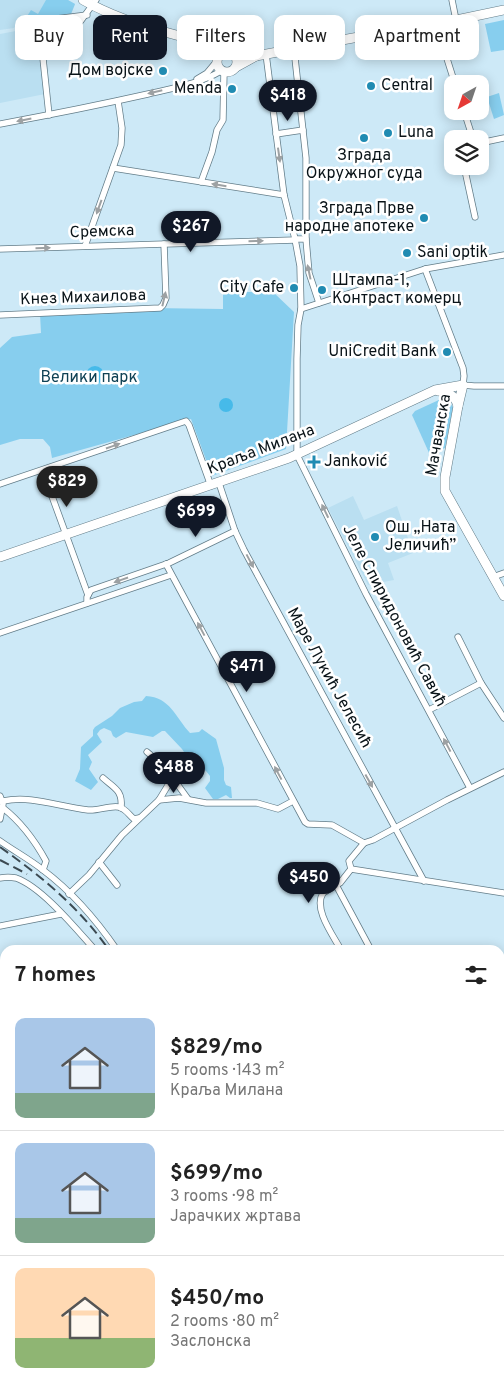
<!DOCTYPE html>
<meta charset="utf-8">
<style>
:root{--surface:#fff;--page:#f2f2f2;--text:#222;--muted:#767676;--line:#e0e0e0;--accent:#111827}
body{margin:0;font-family:Overpass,sans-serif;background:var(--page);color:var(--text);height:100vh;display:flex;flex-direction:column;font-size:19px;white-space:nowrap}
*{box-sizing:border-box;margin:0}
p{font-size:16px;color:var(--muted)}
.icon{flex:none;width:28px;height:28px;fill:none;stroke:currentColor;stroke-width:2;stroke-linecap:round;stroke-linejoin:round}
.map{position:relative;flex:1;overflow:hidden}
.side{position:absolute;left:0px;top:945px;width:505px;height:446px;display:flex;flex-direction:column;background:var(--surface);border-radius:15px 15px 0 0;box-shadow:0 2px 12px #0003}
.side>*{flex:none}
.guide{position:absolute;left:15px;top:15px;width:475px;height:45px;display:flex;gap:10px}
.needle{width:32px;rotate:220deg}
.tools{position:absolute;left:444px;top:75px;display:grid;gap:10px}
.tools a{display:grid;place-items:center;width:45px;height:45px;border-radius:10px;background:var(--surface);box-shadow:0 2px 12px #0003;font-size:25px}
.price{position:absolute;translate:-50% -42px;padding:0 11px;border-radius:18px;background:var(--accent);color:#fff;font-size:16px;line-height:32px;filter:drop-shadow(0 1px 2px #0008)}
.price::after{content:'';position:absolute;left:50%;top:30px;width:15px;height:11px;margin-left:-8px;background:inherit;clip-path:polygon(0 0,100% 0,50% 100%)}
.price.on{background:#222;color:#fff}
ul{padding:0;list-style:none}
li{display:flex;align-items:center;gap:15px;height:125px;padding:0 15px}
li+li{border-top:1px solid var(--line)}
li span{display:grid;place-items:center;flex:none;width:140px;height:100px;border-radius:10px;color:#555}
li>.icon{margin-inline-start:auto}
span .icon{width:60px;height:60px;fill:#fffc;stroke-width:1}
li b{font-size:21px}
h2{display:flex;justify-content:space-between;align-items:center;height:60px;padding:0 15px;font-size:21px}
.chip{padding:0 18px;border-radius:10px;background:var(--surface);box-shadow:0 2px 12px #0003;font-size:18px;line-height:45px}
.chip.on{background:var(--accent);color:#fff}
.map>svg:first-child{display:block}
</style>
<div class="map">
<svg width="504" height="1391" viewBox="0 0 504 1391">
<rect width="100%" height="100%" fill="#cde9f7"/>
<g fill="#badff1">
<polygon points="0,0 68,0 75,4 71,14 23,19 20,24 17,23 14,28 0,30"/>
<polygon points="37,27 45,94 0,103 0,34"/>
<polygon points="353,496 364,520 397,506 413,553 388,563 394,580 368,585 328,508"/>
<polygon points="500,1323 501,1345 504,1345 504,1391 475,1391 470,1389 465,1391 433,1391 430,1386 500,1386"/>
</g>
<g fill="#87ceee">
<polygon points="46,0 68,0 75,4 71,14 26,18 31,10 38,14"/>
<polygon points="504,20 504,50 491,52 485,24"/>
<polygon points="499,93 504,115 494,119 487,97"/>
<polygon points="223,292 273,292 294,312 286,449 212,476 191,419 52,458 50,447 43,439 20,439 0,445 0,348 12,337 41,333 40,314 150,308 223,309"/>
<polygon points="441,399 448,401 453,407 445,448 430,455 412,415 415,411"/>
<path d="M146,696C170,697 176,718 190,733L199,732L202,729L216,739L224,768V780L226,785L231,787L232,798H230L226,795L218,799H213L205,788L210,781V776L206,771L188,758L182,749L165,731H162L153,737L126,732L116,738L113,736L111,731L104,728L100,730L97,734L102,742L88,755L92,762L89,769L98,782L91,790L75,781L80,769L81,747L93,736V730L95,727L112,716L120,708L134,702L142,701Z"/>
</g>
<g fill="#46bae9">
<circle cx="95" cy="375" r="9"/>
<circle cx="226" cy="405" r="7"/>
</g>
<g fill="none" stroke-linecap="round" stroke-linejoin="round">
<defs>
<g id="minor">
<polyline points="452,0 456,20"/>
<polyline points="39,28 80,22 96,0"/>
<polyline points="443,46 455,84"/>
<polyline points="294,49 306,158 306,239 295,239"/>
<polyline points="266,54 284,195 295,239 300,266 301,309 298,325 297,359 297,455 366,594 470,788"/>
<polyline points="197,79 207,73 217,61"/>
<polyline points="464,111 473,139"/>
<polyline points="49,115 39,21 87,15"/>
<path d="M0,124C49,115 99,105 148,94C173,88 199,84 221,71"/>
<polyline points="276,134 303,130"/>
<polyline points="480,143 504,138"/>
<polyline points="464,166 475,217"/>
<polyline points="113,168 284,195"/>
<polyline points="201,182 212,152 217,130 223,120 224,72"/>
<polyline points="306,239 309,273 319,303"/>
<polyline points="85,246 121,145 122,128 118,101"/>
<polyline points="0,249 295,240"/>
<polyline points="425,269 463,368 464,376 463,385 474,386 504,386"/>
<polyline points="301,309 425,269 504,255"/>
<polyline points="0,315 160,308 163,305 166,298 164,244"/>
<polyline points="219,483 235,531 244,550 424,881"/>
<polyline points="0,484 186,421 189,425 211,486"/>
<polyline points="49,488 88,595"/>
<polyline points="166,564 305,822 308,824 332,825 364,843"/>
<polyline points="493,577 504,573"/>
<polyline points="87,603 87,597 91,590 169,563 235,531"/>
<polyline points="0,633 171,575"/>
<polyline points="458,637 481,683 504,718"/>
<polyline points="429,710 481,683"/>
<polyline points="147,752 170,771 175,781 188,799"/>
<path d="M103,778C114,788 123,790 121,808"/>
<polyline points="0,796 3,804 0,819"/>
<polyline points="159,800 173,777"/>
<path d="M3,801C32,795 59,807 88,810C98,811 110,805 119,807C126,809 129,815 134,819L139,818"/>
<path d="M3,808C21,822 35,841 46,861L43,870"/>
<path d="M0,841C14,851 29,859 43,870C71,891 97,921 117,950"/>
<polyline points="99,862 117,885"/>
<polyline points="351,869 349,861 364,843 373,840 447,800 504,772"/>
<polyline points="351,869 504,893"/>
<path d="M0,878C6,877 10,877 16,878C42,887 77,930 95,950"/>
<polyline points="336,885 371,950"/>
<polyline points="69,894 89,875 122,835 159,800 179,798 206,803 257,803 278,809 293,801"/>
<polyline points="0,926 61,914"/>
<path d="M341,950C333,935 313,909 323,893L340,883L351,869"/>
<polyline points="0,974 5,973"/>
<polyline points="0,1025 5,1029"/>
<polyline points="0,1051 5,1041"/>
<polyline points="0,1164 5,1166"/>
<polyline points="0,1284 5,1269"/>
<polyline points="102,1386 108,1391"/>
<polyline points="42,1391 44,1386"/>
</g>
<g id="tertiary">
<polyline points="500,1104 504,1101"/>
<polyline points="166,1391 171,1386"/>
</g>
<g id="secondary">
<path d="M83,0C118,20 156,30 195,40C205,43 219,42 225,53"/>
<circle cx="227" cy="62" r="10"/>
<polyline points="232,54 256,56 353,38 442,23 504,10"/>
<polyline points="236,67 256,56"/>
<path d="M438,391C448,393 455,394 458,406"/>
<polyline points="0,557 289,458 435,390 463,385 458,406 445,477 445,491 504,596"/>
</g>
</defs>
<use href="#minor" stroke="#637d89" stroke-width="7"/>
<use href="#tertiary" stroke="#637d89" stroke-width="9"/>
<use href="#secondary" stroke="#637d89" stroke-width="10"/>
<use href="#minor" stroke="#fff" stroke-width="5.5"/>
<use href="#tertiary" stroke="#fff" stroke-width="8"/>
<use href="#secondary" stroke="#fff" stroke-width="9"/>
<g stroke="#3c4a52" stroke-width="2" stroke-dasharray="10 5" stroke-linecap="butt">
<path d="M0,847C41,876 80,908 109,950"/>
<polyline points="0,860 27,874"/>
<polyline points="420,1386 424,1391"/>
</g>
</g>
<defs><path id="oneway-solid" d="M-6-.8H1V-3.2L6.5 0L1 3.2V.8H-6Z" transform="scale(1.25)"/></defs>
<g fill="#9da1a3">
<use href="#oneway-solid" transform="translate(155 92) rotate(167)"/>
<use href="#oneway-solid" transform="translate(24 120) rotate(169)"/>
<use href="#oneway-solid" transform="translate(279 155) rotate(82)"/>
<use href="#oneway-solid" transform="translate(219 185) rotate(-171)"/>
<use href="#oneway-solid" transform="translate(99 207) rotate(110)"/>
<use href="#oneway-solid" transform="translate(256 241) rotate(-2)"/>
<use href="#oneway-solid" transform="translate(43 248) rotate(-2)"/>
<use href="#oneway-solid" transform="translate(309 272) rotate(-102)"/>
<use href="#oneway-solid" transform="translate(164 299) rotate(-77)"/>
<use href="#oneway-solid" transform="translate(113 446) rotate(-19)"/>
<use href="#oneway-solid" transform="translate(325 511) rotate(-116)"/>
<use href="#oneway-solid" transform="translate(250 561) rotate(62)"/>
<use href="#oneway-solid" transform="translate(121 580) rotate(161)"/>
<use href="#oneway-solid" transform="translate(201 629) rotate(-118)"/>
<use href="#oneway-solid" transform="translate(447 745) rotate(-118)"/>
<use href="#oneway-solid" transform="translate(278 773) rotate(-118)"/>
<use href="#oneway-solid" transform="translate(369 781) rotate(61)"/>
</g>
<g fill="#208bb2" stroke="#fff" stroke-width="2">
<circle cx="163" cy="71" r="5"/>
<circle cx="371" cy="86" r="5"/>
<circle cx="232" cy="89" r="5"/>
<circle cx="388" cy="133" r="5"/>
<circle cx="364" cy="138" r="5"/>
<circle cx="424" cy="218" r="5"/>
<circle cx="407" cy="253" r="5"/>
<circle cx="294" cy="288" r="5"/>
<circle cx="322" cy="290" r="5"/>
<circle cx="447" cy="352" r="5"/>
<path d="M311.5 454.5h5v5h5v5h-5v5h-5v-5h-5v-5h5z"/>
<circle cx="375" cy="537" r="5"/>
</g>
<g text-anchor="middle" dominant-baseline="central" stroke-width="5" stroke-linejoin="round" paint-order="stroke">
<g font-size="16" fill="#091318" stroke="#fff" text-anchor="start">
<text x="153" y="71" text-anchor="end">Дом војске</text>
<text x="381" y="86">Central</text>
<text x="222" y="89" text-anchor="end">Menda</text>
<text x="398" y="133">Luna</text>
<text x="364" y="156" text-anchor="middle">Зграда<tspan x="364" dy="18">Окружног суда</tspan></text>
<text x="414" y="209" text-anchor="end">Зграда Прве<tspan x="414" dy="18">народне апотеке</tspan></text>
<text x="417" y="253">Sani optik</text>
<text x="332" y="281">Штампа-1,<tspan x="332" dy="18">Контраст комерц</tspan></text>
<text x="284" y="288" text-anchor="end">City Cafe</text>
<text x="437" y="352" text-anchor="end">UniCredit Bank</text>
<text x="324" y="462">Janković</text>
<text x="385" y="528">Ош „Ната<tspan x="385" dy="18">Јеличић”</tspan></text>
</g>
<g font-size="16" fill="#091318" stroke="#fff">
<text transform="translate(102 232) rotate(-2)">Сремска</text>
<text transform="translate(83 298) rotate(-2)">Кнез Михаилова</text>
<text transform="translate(439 435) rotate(-80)">Мачванска</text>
<text transform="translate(261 450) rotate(-21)">Краља Милана</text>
<text transform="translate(394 616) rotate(62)">Јеле Спиридоновић Савић</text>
<text transform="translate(329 678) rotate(61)">Маре Лукић Јелесић</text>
</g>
<g font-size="16" fill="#0f4154" stroke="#fff">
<text x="89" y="378">Велики парк</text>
</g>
</g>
</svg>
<div class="tools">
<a><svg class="needle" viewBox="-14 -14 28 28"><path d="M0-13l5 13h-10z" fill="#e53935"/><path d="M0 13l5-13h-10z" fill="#767676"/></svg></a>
<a><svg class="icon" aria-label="layers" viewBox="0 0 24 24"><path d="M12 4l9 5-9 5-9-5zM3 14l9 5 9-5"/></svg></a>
</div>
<b class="price" style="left:288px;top:122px">$418</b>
<b class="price" style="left:191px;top:253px">$267</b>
<b class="price on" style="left:67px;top:508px">$829</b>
<b class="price" style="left:196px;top:538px">$699</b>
<b class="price" style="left:247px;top:693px">$471</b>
<b class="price" style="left:174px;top:794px">$488</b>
<b class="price" style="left:309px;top:904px">$450</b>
<div class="guide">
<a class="chip">Buy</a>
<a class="chip on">Rent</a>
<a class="chip">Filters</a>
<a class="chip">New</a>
<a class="chip">Apartment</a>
</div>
<section class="side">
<h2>7 homes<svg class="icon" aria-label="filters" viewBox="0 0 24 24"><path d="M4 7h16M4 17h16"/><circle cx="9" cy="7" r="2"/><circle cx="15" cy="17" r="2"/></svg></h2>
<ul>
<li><span style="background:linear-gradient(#a9c7e8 75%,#7fa58c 0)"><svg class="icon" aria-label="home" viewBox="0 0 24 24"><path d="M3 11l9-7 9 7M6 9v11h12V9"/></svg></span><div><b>$829/mo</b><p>5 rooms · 143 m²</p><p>Краља Милана</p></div></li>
<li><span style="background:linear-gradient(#a9c7e8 75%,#7fa58c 0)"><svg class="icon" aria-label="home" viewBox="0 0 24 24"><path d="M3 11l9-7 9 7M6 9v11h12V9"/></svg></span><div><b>$699/mo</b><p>3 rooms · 98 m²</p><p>Јарачких жртава</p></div></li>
<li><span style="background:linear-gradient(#ffd9b3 70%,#8fb573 0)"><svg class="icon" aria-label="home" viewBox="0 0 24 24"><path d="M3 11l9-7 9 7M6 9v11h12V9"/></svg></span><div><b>$450/mo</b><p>2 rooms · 80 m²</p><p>Заслонска</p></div></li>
</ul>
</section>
</div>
